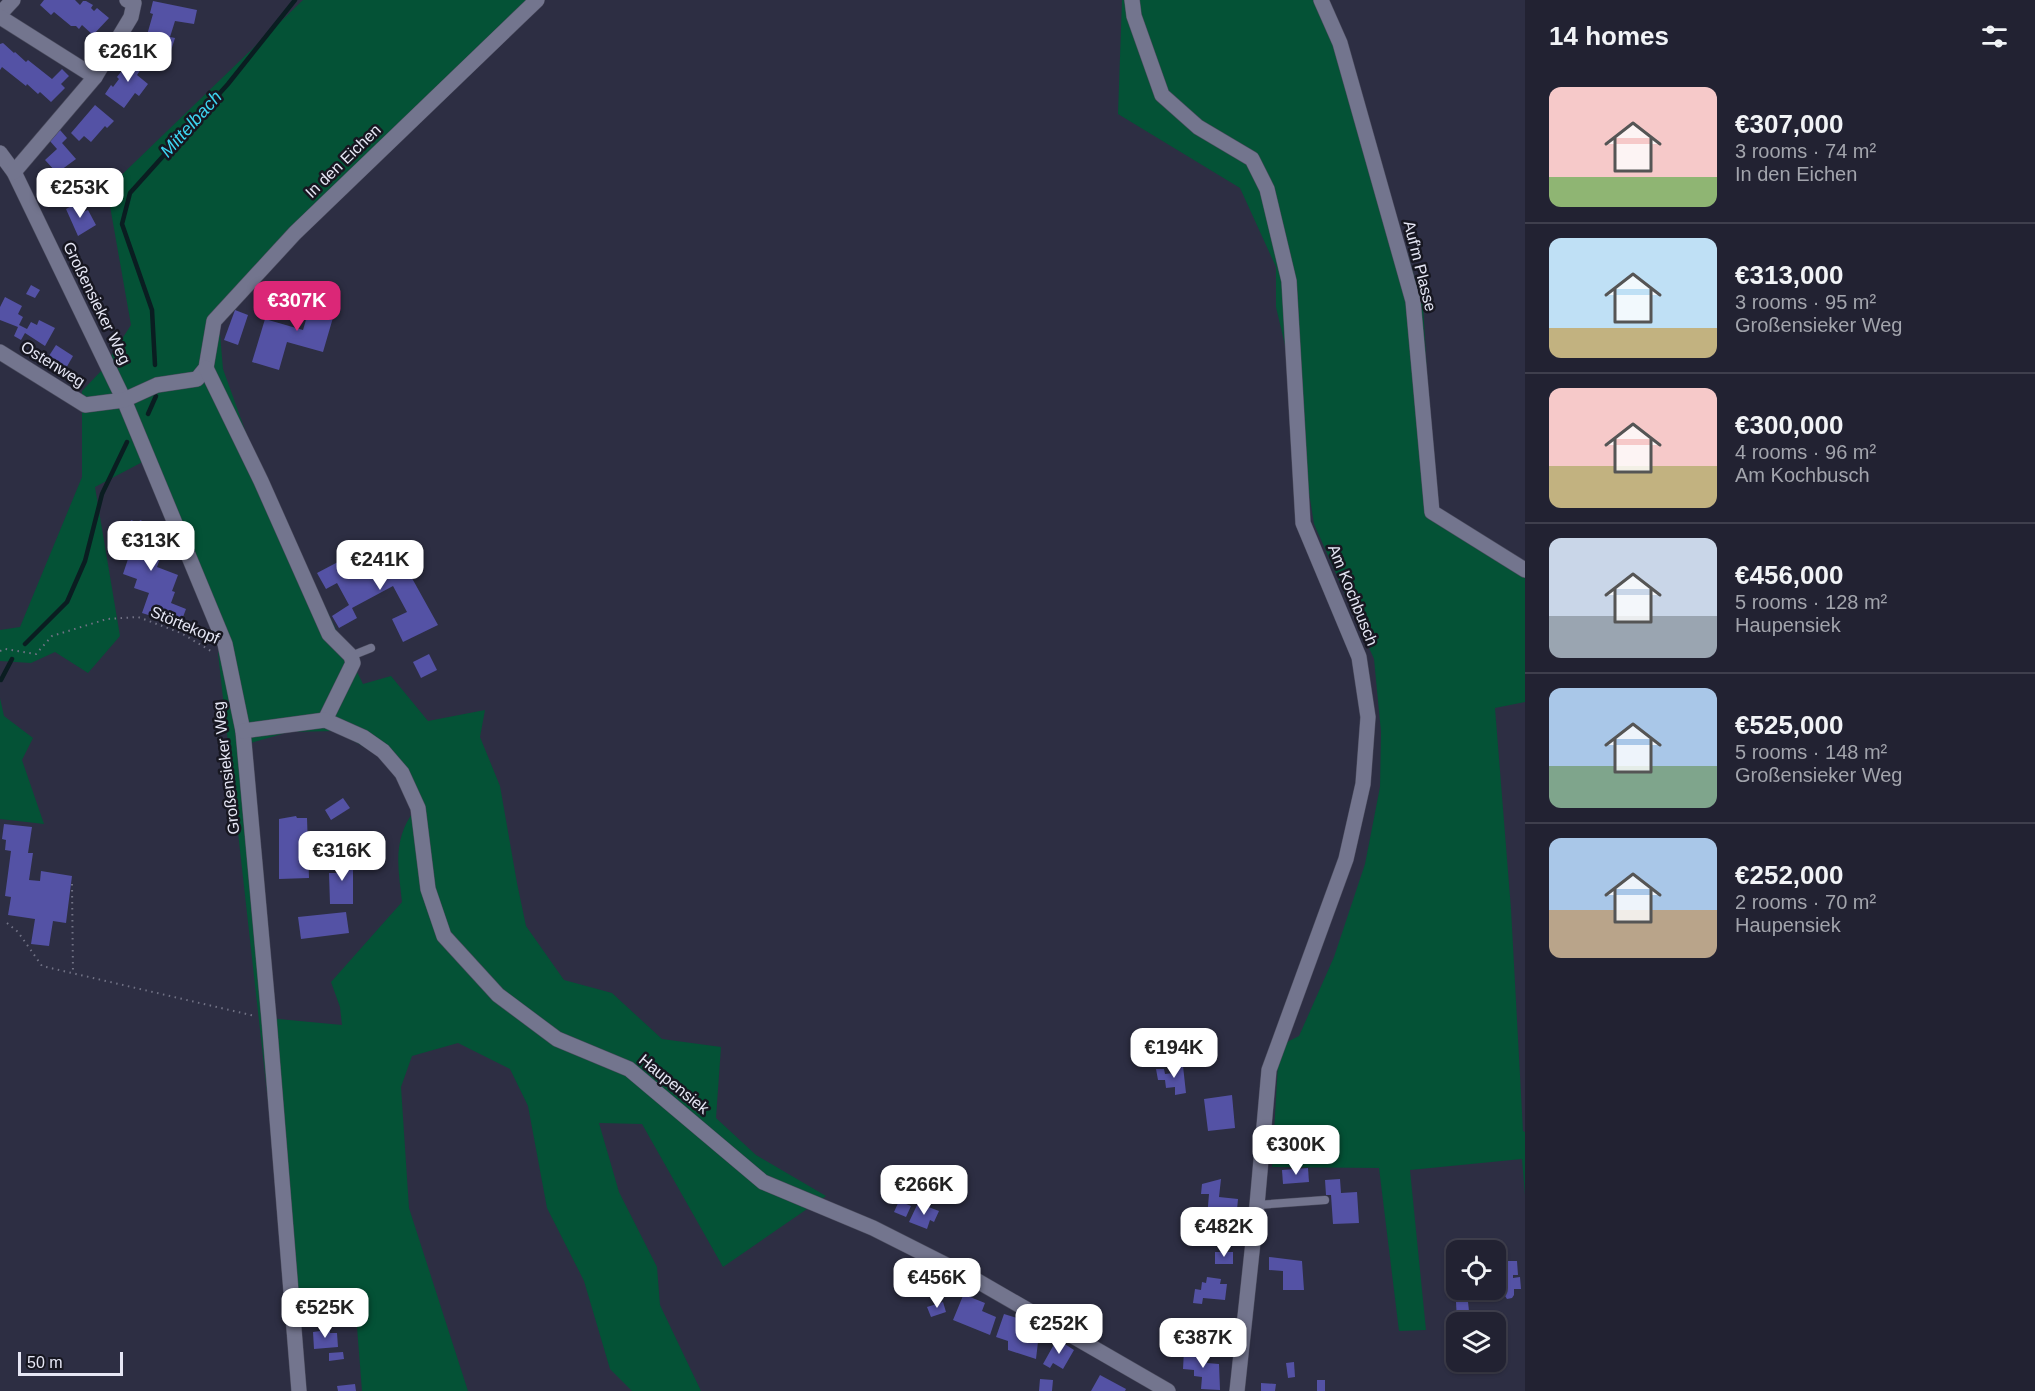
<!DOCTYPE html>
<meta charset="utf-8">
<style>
:root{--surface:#222232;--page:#2a2a3a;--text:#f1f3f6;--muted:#a2a4ac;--line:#3f3f4d;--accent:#db2777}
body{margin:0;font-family:Arial,sans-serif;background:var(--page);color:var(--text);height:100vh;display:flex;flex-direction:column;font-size:22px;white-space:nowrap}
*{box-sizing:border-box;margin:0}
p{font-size:20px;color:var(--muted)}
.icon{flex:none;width:33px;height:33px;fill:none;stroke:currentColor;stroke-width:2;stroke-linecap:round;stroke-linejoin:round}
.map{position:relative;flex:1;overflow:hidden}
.sheet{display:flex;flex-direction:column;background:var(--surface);width:510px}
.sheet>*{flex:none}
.fabs{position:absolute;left:1446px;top:1240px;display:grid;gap:12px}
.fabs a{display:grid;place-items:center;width:60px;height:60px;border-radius:12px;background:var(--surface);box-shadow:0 2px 4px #0004,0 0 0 2px var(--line);font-size:30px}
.scale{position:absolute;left:18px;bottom:15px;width:105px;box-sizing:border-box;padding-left:6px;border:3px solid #e6e7f5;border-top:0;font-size:16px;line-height:21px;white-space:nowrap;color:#e6e7f5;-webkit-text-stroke:4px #171721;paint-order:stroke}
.price{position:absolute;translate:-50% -51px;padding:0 14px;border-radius:12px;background:#fff;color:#222;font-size:20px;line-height:39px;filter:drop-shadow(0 2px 3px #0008)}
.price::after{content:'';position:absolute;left:50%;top:36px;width:18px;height:14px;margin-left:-9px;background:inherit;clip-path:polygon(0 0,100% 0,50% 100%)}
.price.selected{background:var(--accent);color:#fff}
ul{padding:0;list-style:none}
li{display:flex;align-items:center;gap:18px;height:150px;padding:0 24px}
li+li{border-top:2px solid var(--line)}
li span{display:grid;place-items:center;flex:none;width:168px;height:120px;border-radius:12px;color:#555}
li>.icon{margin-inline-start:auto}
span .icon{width:72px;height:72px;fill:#fffc;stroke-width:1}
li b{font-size:26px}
h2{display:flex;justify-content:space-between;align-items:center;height:72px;padding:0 24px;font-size:26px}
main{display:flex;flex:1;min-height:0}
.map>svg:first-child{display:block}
</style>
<main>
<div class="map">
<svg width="1525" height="1391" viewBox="0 0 1525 1391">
<rect width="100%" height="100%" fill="#2d2e43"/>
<g fill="#045236">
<path d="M303,0H545L293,240L219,322L223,369L263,480L363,684L391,676L428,721L485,710L480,737L500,786L517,883L526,926L564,980L612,993L662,1039L721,1047L716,1118L756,1155L826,1196L723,1267L642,1124L599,1123L619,1192L657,1267L660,1305L701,1391H632L610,1369L584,1281L547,1208L528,1106L510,1069L458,1043L412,1056L401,1087L409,1208L468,1391H362L357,1327L288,1281L218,653L225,644L268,1018L342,1025L340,1007L331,982L402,902C398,866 392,839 416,808L388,760L335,731L289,732L247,744L229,642L152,457L95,487L120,636L88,673L55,652L31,663L0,661V630L20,627L82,477V391L102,370L131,325L107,189Z"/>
<polygon points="1122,0 1324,0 1344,43 1423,305 1435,507 1525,562 1525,702 1495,708 1511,909 1523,1131 1525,1132 1525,1195 1522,1159 1410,1170 1426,1330 1399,1331 1379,1168 1272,1167 1279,1046 1299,1036 1334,957 1365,864 1380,787 1381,732 1374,659 1314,524 1288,358 1276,307 1276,267 1240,188 1118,114"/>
<polygon points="0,698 4,716 33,738 22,760 44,824 0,819"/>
</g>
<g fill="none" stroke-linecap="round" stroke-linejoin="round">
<g stroke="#0a1d21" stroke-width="4.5">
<polyline points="155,365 152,310 122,224 130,193 228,84 295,0"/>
<polyline points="148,414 156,396"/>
<polyline points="25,644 67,602 85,561 102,494 127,442"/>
<polyline points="1,680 12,659"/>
</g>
</g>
<g fill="#5452a5">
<polygon points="44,0 75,0 80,5 83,1 86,1 93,5 91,8 94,11 97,8 109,18 93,35 82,25 79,29 76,26 71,26 54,12 51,15 40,5"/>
<polygon points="153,1 197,10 194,24 175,21 170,37 175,38 167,63 160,60 161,54 147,50 151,35 147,35 153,14 150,13"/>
<polygon points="3,43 14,53 15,52 26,62 28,60 52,79 62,69 69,76 61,84 65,88 51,102 40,92 38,94 27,84 26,86 2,67 0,70 0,44"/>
<polygon points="132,57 145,63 137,75 148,84 139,96 135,93 124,108 105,94 111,85 113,87 119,79 117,77"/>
<polygon points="95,105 114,121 107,128 105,126 91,142 84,136 79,141 71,133"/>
<polygon points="60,130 67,138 62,143 76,159 57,173 45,160 57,149 49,140"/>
<polygon points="77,203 81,213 88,210 96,225 78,236 66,209"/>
<polygon points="31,285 40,290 35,298 26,294"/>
<polygon points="315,289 339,297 323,352 287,342 279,370 252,362 265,319 303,330"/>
<polygon points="5,297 22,306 18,314 23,317 19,325 27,329 31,322 37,325 39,320 55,328 45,346 25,333 21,340 14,336 18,327 0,320 0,307"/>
<polygon points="235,310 248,315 238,345 224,340"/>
<polygon points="56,345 73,356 65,370 47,359"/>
<polygon points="131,520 139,523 140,520 150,524 149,527 164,533 160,546 164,547 157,567 178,575 172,591 175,592 171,603 186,609 180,625 142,613 149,593 134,588 137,579 123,574 129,556 123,554 130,535 126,534"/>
<polygon points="391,551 398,553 438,625 403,642 392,619 407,612 393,586 352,608 357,618 339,628 332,616 349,605 337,583 326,589 317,573 355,553 362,567"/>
<polygon points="429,654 437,670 421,678 413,662"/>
<polygon points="343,798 350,808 331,820 325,810"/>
<polygon points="296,816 297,818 307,818 309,878 279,879 279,819"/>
<polygon points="4,824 32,827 28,853 33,853 29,880 40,881 41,871 72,876 66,923 53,921 49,946 31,944 35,919 8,915 11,897 5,896 11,851 5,850 6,840 2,839"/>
<polygon points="338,856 353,856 353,904 330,904 329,873 338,873"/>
<polygon points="346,912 349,933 301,939 298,917"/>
<polygon points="1183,1066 1186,1093 1175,1095 1175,1087 1166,1088 1165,1080 1158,1080 1156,1069 1164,1069 1165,1074 1173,1073 1172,1068"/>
<polygon points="1232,1095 1235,1128 1208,1131 1204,1099"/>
<polygon points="1308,1168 1309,1182 1283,1184 1282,1170"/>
<polygon points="1221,1179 1219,1197 1238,1199 1236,1221 1229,1220 1228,1223 1219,1222 1219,1219 1207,1218 1209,1194 1201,1194 1202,1184"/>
<polygon points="1340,1179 1341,1193 1357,1192 1359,1223 1333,1224 1331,1195 1326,1195 1325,1180"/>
<polygon points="899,1201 911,1206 906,1217 894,1212"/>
<polygon points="918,1203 939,1211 934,1222 930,1220 927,1229 909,1222"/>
<rect x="1215" y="1252" width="18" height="12"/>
<polygon points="1269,1257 1302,1261 1304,1290 1283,1290 1283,1271 1269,1270"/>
<polygon points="1505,1261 1517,1261 1518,1275 1513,1275 1513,1278 1520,1277 1521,1289 1514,1289 1514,1295 1512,1298 1507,1299 1505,1296 1494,1296 1496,1275 1506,1275"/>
<polygon points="1207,1277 1221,1279 1220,1284 1227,1284 1225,1300 1203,1298 1202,1304 1193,1303 1195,1289 1201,1290 1202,1282 1206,1283"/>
<polygon points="967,1286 974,1289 970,1297 985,1303 982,1311 996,1317 990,1335 953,1320"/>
<polygon points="943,1302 946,1312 931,1317 927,1307"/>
<polygon points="1456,1302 1468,1302 1470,1320 1457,1321"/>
<polygon points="1004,1314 1017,1318 1016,1321 1024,1324 1026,1333 1024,1338 1038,1342 1036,1359 1008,1350 1008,1341 996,1337"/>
<polygon points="330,1326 330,1333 337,1333 338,1347 314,1349 313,1332 320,1331 320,1327"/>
<polygon points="1057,1339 1074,1350 1063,1369 1053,1363 1050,1368 1043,1364"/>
<polygon points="1227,1339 1234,1343 1230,1354 1222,1350"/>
<polygon points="1184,1350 1208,1352 1207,1363 1219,1364 1220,1390 1201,1389 1202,1377 1194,1376 1194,1370 1183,1369"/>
<polygon points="343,1352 344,1359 329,1361 329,1353"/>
<polygon points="1294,1362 1295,1377 1288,1378 1286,1363"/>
<polygon points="1100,1375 1126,1389 1125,1391 1091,1391"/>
<polygon points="1040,1379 1053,1380 1052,1391 1039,1391"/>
<rect x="1317" y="1380" width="8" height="11"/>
<polygon points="1261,1383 1276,1384 1275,1391 1261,1391"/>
<polygon points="355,1384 356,1391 338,1391 337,1386"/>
</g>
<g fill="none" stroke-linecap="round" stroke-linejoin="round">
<defs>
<g id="service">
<polyline points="351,656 371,648"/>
<polyline points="1257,1205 1325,1200"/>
</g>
<g id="minor">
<polyline points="1132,0 1134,16 1162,95 1198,127 1252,159 1267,189 1289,281 1303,523 1359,657 1368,717 1363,784 1346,859 1269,1070 1257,1205 1237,1391"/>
<polyline points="1321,0 1340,43 1413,301 1432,512 1525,570"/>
<polyline points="0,14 13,0"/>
<polyline points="0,17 95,77"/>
<polyline points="0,153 14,172 124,400 225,644 243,731 269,1019 299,1391"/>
<polyline points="14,172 95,77 131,17 134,3 127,0"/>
<polyline points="0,352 85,405 124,400 157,385 197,379 206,368 214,321 295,233 537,0"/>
<polyline points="206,368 261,481 329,634 351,656 353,663 325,720"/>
<polyline points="243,731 325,720 363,737 383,751 402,773 418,808 428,889 444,936 498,995 557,1039 629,1069 763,1182 873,1228 974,1279 1168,1391"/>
</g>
</defs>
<use href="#service" stroke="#4b4c5e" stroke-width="9"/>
<use href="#minor" stroke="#4b4c5e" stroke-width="16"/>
<g stroke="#717285" stroke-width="2" stroke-dasharray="1.5 4.5" stroke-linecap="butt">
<polyline points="0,651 5,649 36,654 52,636 107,619 138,617 181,633 211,651"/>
<polyline points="72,884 73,974"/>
<polyline points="7,923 18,932 42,966 255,1016"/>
</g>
<use href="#service" stroke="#73758e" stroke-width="8"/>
<use href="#minor" stroke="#73758e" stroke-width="15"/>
</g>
<g text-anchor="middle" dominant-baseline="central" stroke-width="5" stroke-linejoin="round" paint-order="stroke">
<g font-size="16" fill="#e6e7f5" stroke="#171721">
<text transform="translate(343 161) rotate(-44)">In den Eichen</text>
<text transform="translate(1420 266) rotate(76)">Auf'm Plasse</text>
<text transform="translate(97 303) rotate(64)">Großensieker Weg</text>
<text transform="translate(53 364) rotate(32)">Ostenweg</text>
<text transform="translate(1353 595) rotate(68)">Am Kochbusch</text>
<text transform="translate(185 625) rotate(23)">Störtekopf</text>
<text transform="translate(226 768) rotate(-97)">Großensieker Weg</text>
<text transform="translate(674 1084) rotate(39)">Haupensiek</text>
</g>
<g font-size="18" font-style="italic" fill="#3dd6f2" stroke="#171721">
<text transform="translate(191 124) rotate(-48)">Mittelbach</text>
</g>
</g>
</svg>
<div class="fabs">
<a><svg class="icon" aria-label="locate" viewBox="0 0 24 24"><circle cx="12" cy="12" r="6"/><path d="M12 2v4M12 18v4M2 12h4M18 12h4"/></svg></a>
<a><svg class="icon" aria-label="layers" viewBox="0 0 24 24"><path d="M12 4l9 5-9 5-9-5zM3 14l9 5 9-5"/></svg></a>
</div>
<div class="scale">50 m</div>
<b class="price" style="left:128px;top:83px">€261K</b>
<b class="price" style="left:80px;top:219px">€253K</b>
<b class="price selected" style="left:297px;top:332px">€307K</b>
<b class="price" style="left:151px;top:572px">€313K</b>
<b class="price" style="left:380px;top:591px">€241K</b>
<b class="price" style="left:342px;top:882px">€316K</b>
<b class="price" style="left:1174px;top:1079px">€194K</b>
<b class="price" style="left:1296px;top:1176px">€300K</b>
<b class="price" style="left:924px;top:1216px">€266K</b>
<b class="price" style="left:1224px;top:1258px">€482K</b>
<b class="price" style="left:937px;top:1309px">€456K</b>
<b class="price" style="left:325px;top:1339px">€525K</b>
<b class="price" style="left:1059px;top:1355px">€252K</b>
<b class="price" style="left:1203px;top:1369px">€387K</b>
</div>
<section class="sheet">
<h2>14 homes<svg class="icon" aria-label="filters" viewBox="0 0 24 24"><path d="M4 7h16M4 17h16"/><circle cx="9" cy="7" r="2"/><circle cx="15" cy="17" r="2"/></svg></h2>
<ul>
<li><span style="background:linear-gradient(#f6c9c9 75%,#8fb573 0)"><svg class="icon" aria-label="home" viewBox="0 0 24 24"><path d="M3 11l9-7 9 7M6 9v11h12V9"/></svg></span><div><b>€307,000</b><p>3 rooms · 74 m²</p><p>In den Eichen</p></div></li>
<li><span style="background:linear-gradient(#bfe0f5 75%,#c2b280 0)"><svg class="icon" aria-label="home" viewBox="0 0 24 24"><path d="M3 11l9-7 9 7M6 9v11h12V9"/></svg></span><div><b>€313,000</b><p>3 rooms · 95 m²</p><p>Großensieker Weg</p></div></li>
<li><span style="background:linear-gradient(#f6c9c9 65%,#c2b280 0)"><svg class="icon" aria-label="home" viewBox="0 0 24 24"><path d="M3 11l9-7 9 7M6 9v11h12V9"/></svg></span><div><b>€300,000</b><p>4 rooms · 96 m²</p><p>Am Kochbusch</p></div></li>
<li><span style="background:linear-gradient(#c9d6e8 65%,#9aa5b1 0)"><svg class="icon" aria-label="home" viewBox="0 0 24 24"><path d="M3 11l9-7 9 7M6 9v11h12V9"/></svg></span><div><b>€456,000</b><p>5 rooms · 128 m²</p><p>Haupensiek</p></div></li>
<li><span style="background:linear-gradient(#a9c7e8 65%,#7fa58c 0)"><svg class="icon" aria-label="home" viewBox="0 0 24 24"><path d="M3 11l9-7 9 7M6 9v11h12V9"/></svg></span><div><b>€525,000</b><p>5 rooms · 148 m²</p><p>Großensieker Weg</p></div></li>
<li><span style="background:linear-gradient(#a9c7e8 60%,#b9a48a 0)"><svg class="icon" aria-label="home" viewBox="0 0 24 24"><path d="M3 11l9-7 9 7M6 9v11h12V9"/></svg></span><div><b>€252,000</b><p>2 rooms · 70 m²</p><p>Haupensiek</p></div></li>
</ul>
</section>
</main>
